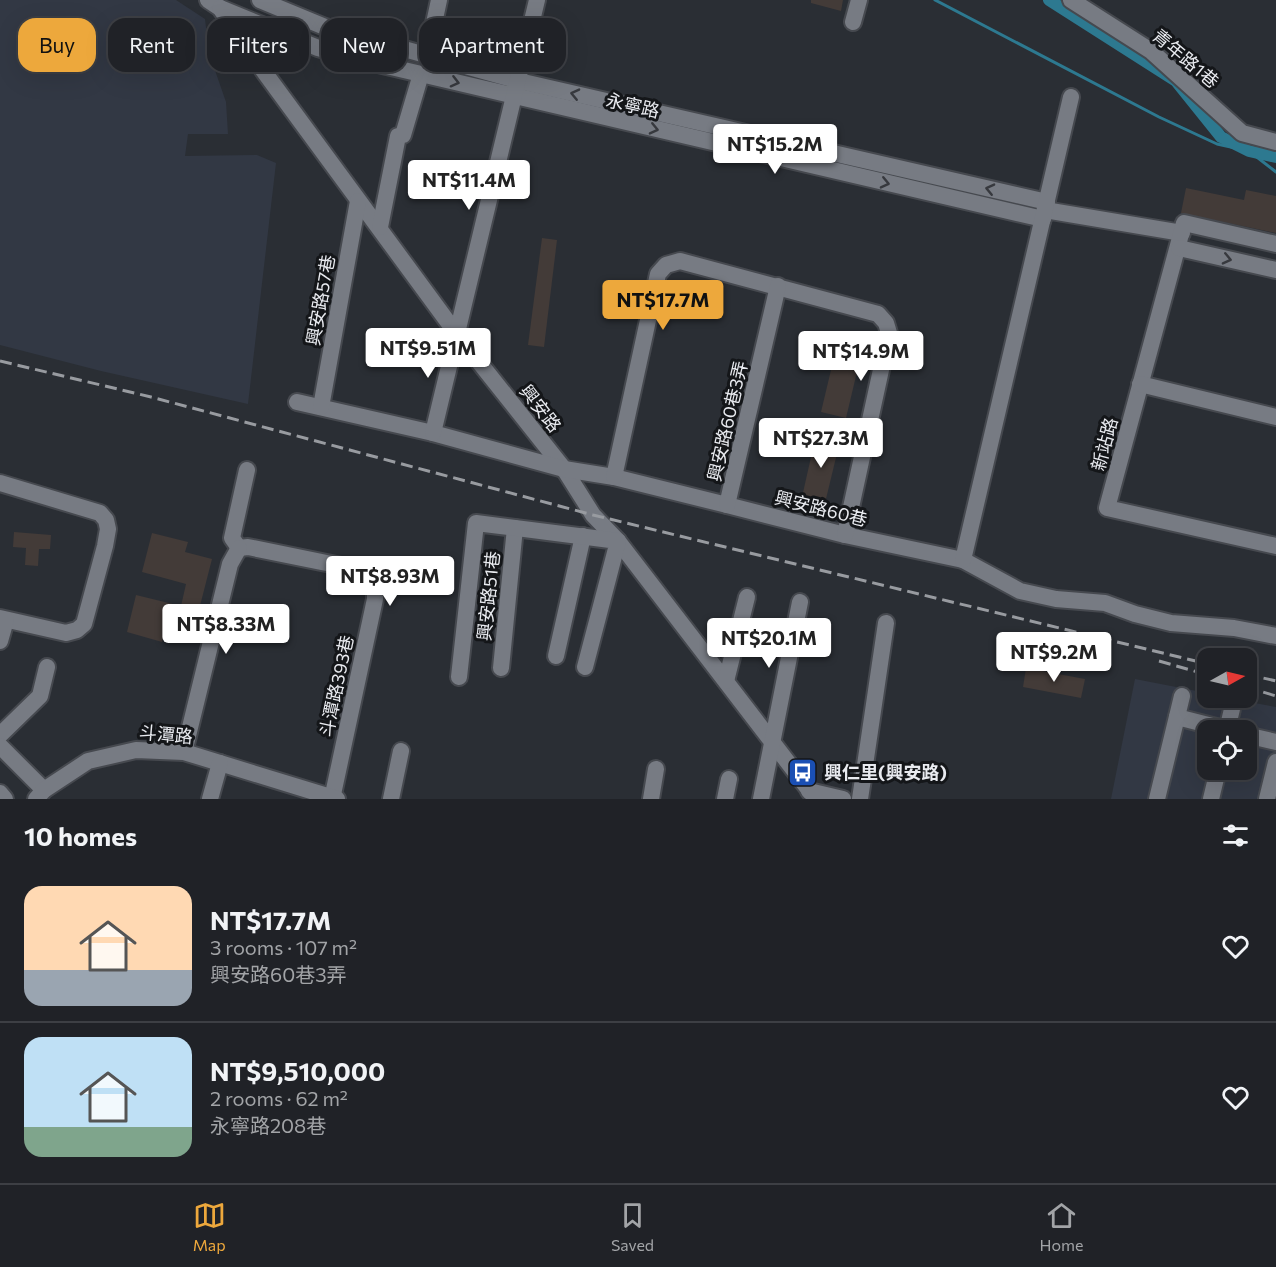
<!DOCTYPE html>
<meta charset="utf-8">
<style>
:root{--surface:#202227;--page:#282a2f;--text:#f1f3f6;--muted:#a2a4a7;--line:#3d3f44;--accent:#eda83c}
body{margin:0;font-family:Commissioner,"Noto Sans TC",sans-serif;background:var(--page);color:var(--text);height:100vh;display:flex;flex-direction:column;font-size:22px;white-space:nowrap}
*{box-sizing:border-box;margin:0}
p{font-size:20px;color:var(--muted)}
.icon{flex:none;width:33px;height:33px;fill:none;stroke:currentColor;stroke-width:2;stroke-linecap:round;stroke-linejoin:round}
.map{position:relative;height:799px;overflow:hidden}
.panel{display:flex;flex-direction:column;background:var(--surface);flex:1}
.panel>*{flex:none}
.banner{position:absolute;left:18px;top:18px;width:600px;height:54px;display:flex;gap:12px}
.needle{width:39px;rotate:82deg}
.controls{position:absolute;left:1197px;top:648px;display:grid;gap:12px}
.controls a{display:grid;place-items:center;width:60px;height:60px;border-radius:12px;background:var(--surface);box-shadow:0 6px 24px #0002,0 0 0 2px var(--line);font-size:30px}
.price{position:absolute;translate:-50% -51px;padding:0 14px;border-radius:6px;background:#fff;color:#222;font-size:20px;line-height:39px;filter:drop-shadow(0 2px 3px #0008)}
.price::after{content:'';position:absolute;left:50%;top:36px;width:18px;height:14px;margin-left:-9px;background:inherit;clip-path:polygon(0 0,100% 0,50% 100%)}
.price.on{background:var(--accent);color:#111}
ul{padding:0;list-style:none}
li{display:flex;align-items:center;gap:18px;height:150px;padding:0 24px}
li+li{border-top:2px solid var(--line)}
li span{display:grid;place-items:center;flex:none;width:168px;height:120px;border-radius:18px;color:#555}
li>.icon{margin-inline-start:auto}
span .icon{width:72px;height:72px;fill:#fffc;stroke-width:1}
li b{font-size:26px}
h2{display:flex;justify-content:space-between;align-items:center;height:72px;padding:0 24px;font-size:26px}
.chip{padding:0 21px;border-radius:18px;background:var(--surface);box-shadow:0 6px 24px #0002,0 0 0 2px var(--line);font-size:21px;line-height:54px}
.chip.on{background:var(--accent);color:#111}
.menu{display:flex;justify-content:space-around;align-items:center;height:84px;border-top:2px solid var(--line);background:var(--surface);font-size:16px;color:var(--muted)}
.menu a{display:grid;justify-items:center;gap:3px}
.menu .on{color:var(--accent)}
.map>svg:first-child{display:block}
</style>
<div class="map">
<svg width="1276" height="799" viewBox="0 0 1276 799">
<rect width="100%" height="100%" fill="#2a2e34"/>
<g fill="#323844" fill-rule="evenodd">
<polygon points="0,0 176,0 205,19 209,53 226,102 228,134 188,134 185,156 257,155 276,163 248,404 101,371 0,345"/>
<path d="M1135,679L1207,693L1208,698H1228L1276,707V799H1111ZM1208,730H1246V770H1208Z"/>
</g>
<g fill="none" stroke-linecap="round" stroke-linejoin="round">
<polyline stroke="#2d7990" stroke-width="3" points="935,0 1159,117 1217,144 1249,151 1276,172"/>
<polyline stroke="#2d7990" stroke-width="12" points="1049,0 1176,81 1221,137 1249,151 1276,157"/>
</g>
<g fill="#433b38">
<polygon points="811,0 843,0 841,11 811,3"/>
<polygon points="1186,188 1244,200 1246,190 1276,196 1276,233 1181,213"/>
<polygon points="542,238 557,240 544,347 528,345"/>
<polygon points="836,349 861,355 846,418 821,412"/>
<polygon points="816,435 840,441 825,503 802,497"/>
<polygon points="14,532 51,535 50,549 39,549 38,566 25,565 26,548 13,547"/>
<polygon points="152,533 188,542 185,552 212,559 192,637 165,630 162,642 127,632 136,595 181,606 186,584 142,572"/>
<polygon points="1026,668 1085,679 1081,698 1023,687"/>
</g>
<g fill="none" stroke-linecap="round" stroke-linejoin="round">
<defs>
<g id="minor">
<polyline points="208,0 220,8 265,73 456,333 564,469 593,515 618,541 816,799"/>
<polyline points="260,0 325,27 519,81 1047,202"/>
<polyline points="1071,0 1151,51 1242,133 1276,142"/>
<polyline points="220,8 318,48 361,60 1043,219"/>
<polyline points="853,22 859,0"/>
<polyline points="427,56 439,0"/>
<polyline points="1045,210 1182,233"/>
<polyline points="380,227 398,136 403,135 421,74"/>
<polyline points="1276,244 1184,223 1107,508 1276,546"/>
<polyline points="1179,248 1276,270"/>
<polyline points="1140,384 1276,417"/>
<polyline points="297,402 433,433 564,469 614,477 727,505 845,535 963,560 1020,591 1056,599 1105,603 1135,614 1171,623 1234,628 1276,636"/>
<polyline points="321,407 358,201"/>
<polyline points="433,433 537,0"/>
<polyline points="614,477 658,274 666,265 680,261 878,314 886,323 889,333 845,535"/>
<polyline points="0,483 100,513 106,520 108,529 105,546 84,624 77,630 66,633 0,618"/>
<polyline points="727,505 778,286"/>
<polyline points="239,548 248,547 356,569 369,572 375,583 375,599 332,799"/>
<polyline points="239,548 232,538 247,470"/>
<polyline points="963,560 1071,97"/>
<polyline points="0,641 6,620"/>
<polyline points="556,656 583,536"/>
<polyline points="501,668 515,528"/>
<polyline points="459,677 476,523 618,541 585,667"/>
<polyline points="726,681 747,597"/>
<polyline points="1177,717 1228,730"/>
<polyline points="1227,730 1232,709"/>
<polyline points="0,735 40,696 47,667"/>
<polyline points="1246,735 1276,742"/>
<polyline points="0,746 44,790"/>
<polyline points="184,752 230,564 239,548"/>
<polyline points="809,791 843,799"/>
<polyline points="0,793 5,799"/>
<polyline points="36,799 44,790 88,761 136,750 184,752 337,799"/>
<polyline points="210,799 220,763"/>
<polyline points="391,799 401,751"/>
<polyline points="651,799 656,769"/>
<polyline points="725,799 729,779"/>
<polyline points="761,799 800,602"/>
<polyline points="860,799 886,623"/>
<polyline points="1157,799 1182,696"/>
<polyline points="1211,799 1218,770"/>
<polyline points="1267,799 1276,762"/>
</g>
</defs>
<use href="#minor" stroke="#46494f" stroke-width="20"/>
<use href="#minor" stroke="#777b83" stroke-width="16"/>
<g stroke="#989ba0" stroke-width="3" stroke-dasharray="12 6" stroke-linecap="butt">
<polyline points="0,361 151,397 593,515 1208,664"/>
<polyline points="1159,661 1208,675"/>
<polyline points="1246,674 1276,681"/>
<polyline points="1246,687 1276,696"/>
</g>
</g>
<defs><path id="oneway-chevron" d="M-2-3.5L2.5 0L-2 3.5" fill="none" stroke-width="1.6" stroke-linecap="round" stroke-linejoin="round" transform="scale(1.5)"/></defs>
<g stroke="#37393e">
<use href="#oneway-chevron" transform="translate(455 82) rotate(14)"/>
<use href="#oneway-chevron" transform="translate(575 94) rotate(-167)"/>
<use href="#oneway-chevron" transform="translate(654 129) rotate(13)"/>
<use href="#oneway-chevron" transform="translate(885 183) rotate(13)"/>
<use href="#oneway-chevron" transform="translate(990 189) rotate(-167)"/>
<use href="#oneway-chevron" transform="translate(1227 259) rotate(13)"/>
</g>
<defs>
<symbol id="bus-square" viewBox="-11 -11 22 22"><rect x="-9" y="-9" width="18" height="18" rx="4" fill="#1a4fb4" stroke="#141619"/><path d="M-5-6H5V4H4V6H2V4H-2V6H-4V4H-5ZM-3.5-4V0h7V-4ZM-3.5 1.2v1.5H-2V1.2ZM2 1.2v1.5H3.5V1.2Z" fill="#fff"/></symbol>
</defs>
<g fill-rule="evenodd">
<use href="#bus-square" x="786" y="756" width="33" height="33"/>
</g>
<g text-anchor="middle" dominant-baseline="central" stroke-width="6" stroke-linejoin="round" paint-order="stroke">
<g font-size="18" fill="#e9ebf0" stroke="#141619">
<text transform="translate(1186 58) rotate(40)">青年路1巷</text>
<text transform="translate(633 105) rotate(13)">永寧路</text>
<text transform="translate(320 300) rotate(-80)">興安路57巷</text>
<text transform="translate(541 408) rotate(52)">興安路</text>
<text transform="translate(727 421) rotate(-77)">興安路60巷3弄</text>
<text transform="translate(1104 444) rotate(-75)">新站路</text>
<text transform="translate(821 508) rotate(14)">興安路60巷</text>
<text transform="translate(488 596) rotate(-84)">興安路51巷</text>
<text transform="translate(336 686) rotate(-78)">斗潭路393巷</text>
<text transform="translate(166 734) rotate(5)">斗潭路</text>
</g>
<g font-size="18" font-weight="bold" fill="#e9ebf0" stroke="#141619" text-anchor="start">
<text x="824" y="772">興仁里(興安路)</text>
</g>
</g>
</svg>
<div class="controls">
<a><svg class="needle" viewBox="-14 -14 28 28"><path d="M0-13l5 13h-10z" fill="#e53935"/><path d="M0 13l5-13h-10z" fill="#a2a4a7"/></svg></a>
<a><svg class="icon" aria-label="locate" viewBox="0 0 24 24"><circle cx="12" cy="12" r="6"/><path d="M12 2v4M12 18v4M2 12h4M18 12h4"/></svg></a>
</div>
<b class="price" style="left:775px;top:175px">NT$15.2M</b>
<b class="price" style="left:469px;top:211px">NT$11.4M</b>
<b class="price on" style="left:663px;top:331px">NT$17.7M</b>
<b class="price" style="left:428px;top:379px">NT$9.51M</b>
<b class="price" style="left:861px;top:382px">NT$14.9M</b>
<b class="price" style="left:821px;top:469px">NT$27.3M</b>
<b class="price" style="left:390px;top:607px">NT$8.93M</b>
<b class="price" style="left:226px;top:655px">NT$8.33M</b>
<b class="price" style="left:769px;top:669px">NT$20.1M</b>
<b class="price" style="left:1054px;top:683px">NT$9.2M</b>
<div class="banner">
<a class="chip on">Buy</a>
<a class="chip">Rent</a>
<a class="chip">Filters</a>
<a class="chip">New</a>
<a class="chip">Apartment</a>
</div>
</div>
<section class="panel">
<h2>10 homes<svg class="icon" aria-label="filters" viewBox="0 0 24 24"><path d="M4 7h16M4 17h16"/><circle cx="9" cy="7" r="2"/><circle cx="15" cy="17" r="2"/></svg></h2>
<ul>
<li><span style="background:linear-gradient(#ffd9b3 70%,#9aa5b1 0)"><svg class="icon" aria-label="home" viewBox="0 0 24 24"><path d="M3 11l9-7 9 7M6 9v11h12V9"/></svg></span><div><b>NT$17.7M</b><p>3 rooms · 107 m²</p><p>興安路60巷3弄</p></div><svg class="icon" aria-label="heart" viewBox="0 0 24 24"><path d="M12 20l-8-8c-3-5 5-10 8-4 3-6 11-1 8 4z"/></svg></li>
<li><span style="background:linear-gradient(#bfe0f5 75%,#7fa58c 0)"><svg class="icon" aria-label="home" viewBox="0 0 24 24"><path d="M3 11l9-7 9 7M6 9v11h12V9"/></svg></span><div><b>NT$9,510,000</b><p>2 rooms · 62 m²</p><p>永寧路208巷</p></div><svg class="icon" aria-label="heart" viewBox="0 0 24 24"><path d="M12 20l-8-8c-3-5 5-10 8-4 3-6 11-1 8 4z"/></svg></li>
</ul>
</section>
<nav class="menu">
<a class="on"><svg class="icon" aria-label="map" viewBox="0 0 24 24"><path d="M3 6l6-2 6 2 6-2v14l-6 2-6-2-6 2zM9 4v14M15 6v14"/></svg>Map</a>
<a><svg class="icon" aria-label="saved" viewBox="0 0 24 24"><path d="M7 4h10v16l-5-4-5 4z"/></svg>Saved</a>
<a><svg class="icon" aria-label="home" viewBox="0 0 24 24"><path d="M3 11l9-7 9 7M6 9v11h12V9"/></svg>Home</a>
</nav>
